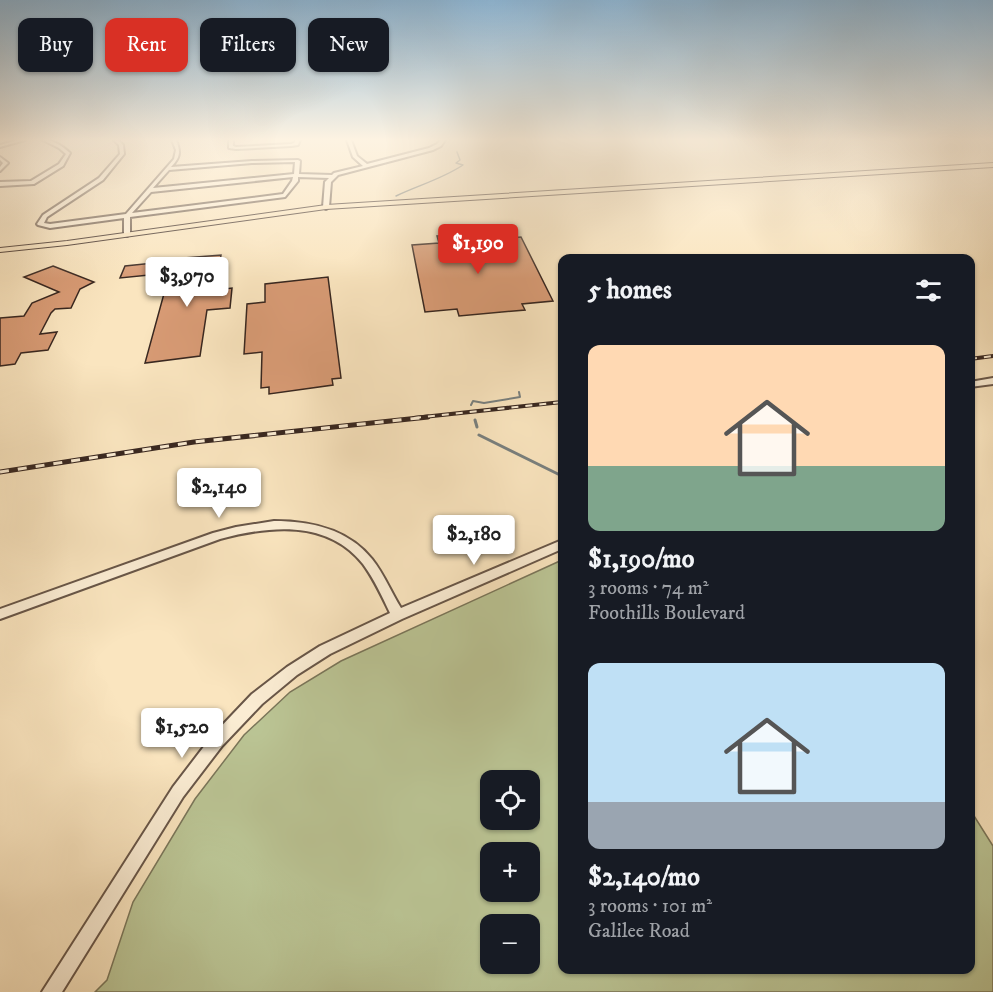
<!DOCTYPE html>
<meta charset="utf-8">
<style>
:root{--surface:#171b24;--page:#242831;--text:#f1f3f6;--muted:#9ea1a6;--accent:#d93025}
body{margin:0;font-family:"IM FELL DW Pica",serif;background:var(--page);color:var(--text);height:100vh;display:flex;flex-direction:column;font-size:22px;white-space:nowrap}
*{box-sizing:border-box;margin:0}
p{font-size:20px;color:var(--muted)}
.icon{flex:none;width:33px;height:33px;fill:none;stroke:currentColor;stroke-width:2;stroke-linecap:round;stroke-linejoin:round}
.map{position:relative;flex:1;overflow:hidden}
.details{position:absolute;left:558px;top:254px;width:417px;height:720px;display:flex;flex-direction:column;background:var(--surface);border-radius:12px;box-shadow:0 2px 4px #0004}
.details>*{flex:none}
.banner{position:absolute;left:18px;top:18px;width:450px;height:54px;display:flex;gap:12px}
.controls{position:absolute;left:480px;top:770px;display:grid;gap:12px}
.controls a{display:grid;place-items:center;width:60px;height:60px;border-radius:12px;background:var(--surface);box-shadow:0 2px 4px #0004;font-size:30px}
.price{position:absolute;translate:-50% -51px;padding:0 14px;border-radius:6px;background:#fff;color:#222;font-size:20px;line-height:39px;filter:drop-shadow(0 2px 3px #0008)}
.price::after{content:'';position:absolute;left:50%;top:36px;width:18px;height:14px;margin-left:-9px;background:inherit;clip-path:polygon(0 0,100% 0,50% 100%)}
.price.current{background:var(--accent);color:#fff}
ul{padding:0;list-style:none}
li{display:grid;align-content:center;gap:12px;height:318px;padding:0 30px}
li span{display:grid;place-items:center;height:186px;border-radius:12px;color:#555}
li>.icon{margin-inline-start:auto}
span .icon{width:108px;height:108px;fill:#fffc;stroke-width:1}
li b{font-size:26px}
h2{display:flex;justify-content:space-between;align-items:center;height:72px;padding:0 30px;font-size:26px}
.chip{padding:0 21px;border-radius:12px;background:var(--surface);box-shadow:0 2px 4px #0004;font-size:21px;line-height:54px}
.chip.current{background:var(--accent);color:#fff}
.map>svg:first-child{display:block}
</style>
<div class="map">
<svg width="993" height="992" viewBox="0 0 993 992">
<rect width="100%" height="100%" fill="#fae5bf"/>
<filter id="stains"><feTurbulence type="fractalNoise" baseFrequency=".00333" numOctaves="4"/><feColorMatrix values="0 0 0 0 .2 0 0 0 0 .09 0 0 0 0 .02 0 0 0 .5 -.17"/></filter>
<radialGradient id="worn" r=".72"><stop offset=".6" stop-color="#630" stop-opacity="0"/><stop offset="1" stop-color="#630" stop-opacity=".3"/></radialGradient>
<path fill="#bbc595" stroke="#7a765a" stroke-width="1.5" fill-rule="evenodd" d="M562,560V969H970L971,811L993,846V992H95L107,980L133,902L195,799L244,735L290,692L341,661ZM490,780H530V819H490ZM490,852H530V891H490ZM490,924H530V963H490Z"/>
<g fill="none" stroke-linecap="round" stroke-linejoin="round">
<path stroke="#79807f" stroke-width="1.5" d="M396,196C419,185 442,179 463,165L456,163L460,160L457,152"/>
<polyline stroke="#79807f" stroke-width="2" points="471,405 473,401 484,403 520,397 519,392"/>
<g stroke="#79807f" stroke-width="3">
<polyline points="475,420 477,427"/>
<polyline points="479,435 562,476"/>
</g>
</g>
<g fill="#d89b75" stroke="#382720" stroke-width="1.5">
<polygon points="491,232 494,239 521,237 553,301 522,304 525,310 459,316 457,309 425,312 412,245 439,243 437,236"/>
<polygon points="221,255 216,290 232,288 230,308 207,310 200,356 145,363 165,290 160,291 167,269 182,265 184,258"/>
<polygon points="163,262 159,274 120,278 125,266"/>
<polygon points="53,266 94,282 80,289 71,308 55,309 51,313 40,334 57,332 48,350 21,353 15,364 0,366 0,318 24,316 32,303 59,292 24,277"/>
<polygon points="328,277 341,378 332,379 333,385 269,394 269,387 261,388 262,352 244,354 247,304 265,302 265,284"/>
</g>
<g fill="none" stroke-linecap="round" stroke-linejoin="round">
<defs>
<g id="minor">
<polygon points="18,140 25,140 0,147 0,145"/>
<path d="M43,140C54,140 62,146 70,153L63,166L34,184L0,186V182L31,181L59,164L66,154L59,148Z"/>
<path d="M114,140H118L123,145L124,154L103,180L47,217L44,223L50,224L126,214L174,159L176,150L172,140H176C181,152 180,158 171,167L252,161L298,160L300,161L299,174L332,175L334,173L363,166L353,157L347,140H351L357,156L367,164L429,148L437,144L441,140H445L441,146L433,150L338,175L331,182L329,207L326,209L323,207L325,182L329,178L298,177V181L285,197L130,217V234L127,236L124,234V218L50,228L38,225L37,224L43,215L99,178L120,154L119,145ZM295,162L294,174L153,188L169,170L252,163ZM293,177L292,181L283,194L132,213L151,192Z"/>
<polygon points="229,140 233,140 233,146 236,147 291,144 294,143 296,140 300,140 298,145 291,146 236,149 229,148"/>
<polygon points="0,157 8,163 0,171 0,167 3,163 0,160"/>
<polygon points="993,378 993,384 970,387 970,382"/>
<path d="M274,521C311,521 348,529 372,559C384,574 391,592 401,608L562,540V549L402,619L330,654L297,675L262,704L222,746L183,797L62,992H42L173,787L212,736L252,694L287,667L320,646L390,613C382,596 374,579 363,564C327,519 269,526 220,539L0,619V609L213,533L236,527Z"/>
</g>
<polygon id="major" points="993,163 993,167 326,209 67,245 0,252 0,248 67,241 326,205"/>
</defs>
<use href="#minor" stroke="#685648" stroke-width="4"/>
<use href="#major" stroke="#382720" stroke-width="2"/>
<use href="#minor" fill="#fceed5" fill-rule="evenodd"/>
<use href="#major" fill="#fae5bf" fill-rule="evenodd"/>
<defs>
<g id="rail-far1">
<polyline points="970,359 993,356"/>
<polyline points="414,418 562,402"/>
</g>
<polyline id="rail" points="0,472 194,442 428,417"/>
</defs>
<use href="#rail-far1" stroke="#382720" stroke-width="4"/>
<use href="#rail" stroke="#382720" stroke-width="5"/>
<use href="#rail-far1" stroke="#fceed5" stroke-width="2" stroke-dasharray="7" stroke-linecap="butt"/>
<use href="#rail" stroke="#fceed5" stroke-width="3" stroke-dasharray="9" stroke-linecap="butt"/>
</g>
<linearGradient id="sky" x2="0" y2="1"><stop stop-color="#8db7d7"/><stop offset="0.5" stop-color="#fdf3e2"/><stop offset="1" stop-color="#fdf3e2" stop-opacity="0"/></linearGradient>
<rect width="993" height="279" fill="url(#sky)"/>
<rect width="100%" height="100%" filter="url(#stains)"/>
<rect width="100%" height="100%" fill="url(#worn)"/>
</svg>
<div class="controls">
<a><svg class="icon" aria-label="locate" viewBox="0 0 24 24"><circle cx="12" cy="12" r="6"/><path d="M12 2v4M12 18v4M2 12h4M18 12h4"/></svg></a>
<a>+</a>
<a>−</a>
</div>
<b class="price current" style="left:478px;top:275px">$1,190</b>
<b class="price" style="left:187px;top:308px">$3,970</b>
<b class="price" style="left:219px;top:519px">$2,140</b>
<b class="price" style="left:474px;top:566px">$2,180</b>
<b class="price" style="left:182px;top:759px">$1,520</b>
<div class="banner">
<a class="chip">Buy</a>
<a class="chip current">Rent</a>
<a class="chip">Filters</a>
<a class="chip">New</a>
</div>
<section class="details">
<h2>5 homes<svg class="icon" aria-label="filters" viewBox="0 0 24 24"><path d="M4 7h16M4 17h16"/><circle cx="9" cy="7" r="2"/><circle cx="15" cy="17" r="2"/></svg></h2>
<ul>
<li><span style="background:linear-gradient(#ffd9b3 65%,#7fa58c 0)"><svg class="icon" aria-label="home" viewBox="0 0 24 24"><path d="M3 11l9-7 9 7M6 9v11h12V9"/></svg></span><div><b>$1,190/mo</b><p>3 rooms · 74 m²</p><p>Foothills Boulevard</p></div></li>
<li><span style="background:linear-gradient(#bfe0f5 75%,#9aa5b1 0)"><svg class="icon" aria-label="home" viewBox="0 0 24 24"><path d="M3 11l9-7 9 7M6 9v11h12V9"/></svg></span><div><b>$2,140/mo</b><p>3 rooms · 101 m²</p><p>Galilee Road</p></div></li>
</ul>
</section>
</div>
